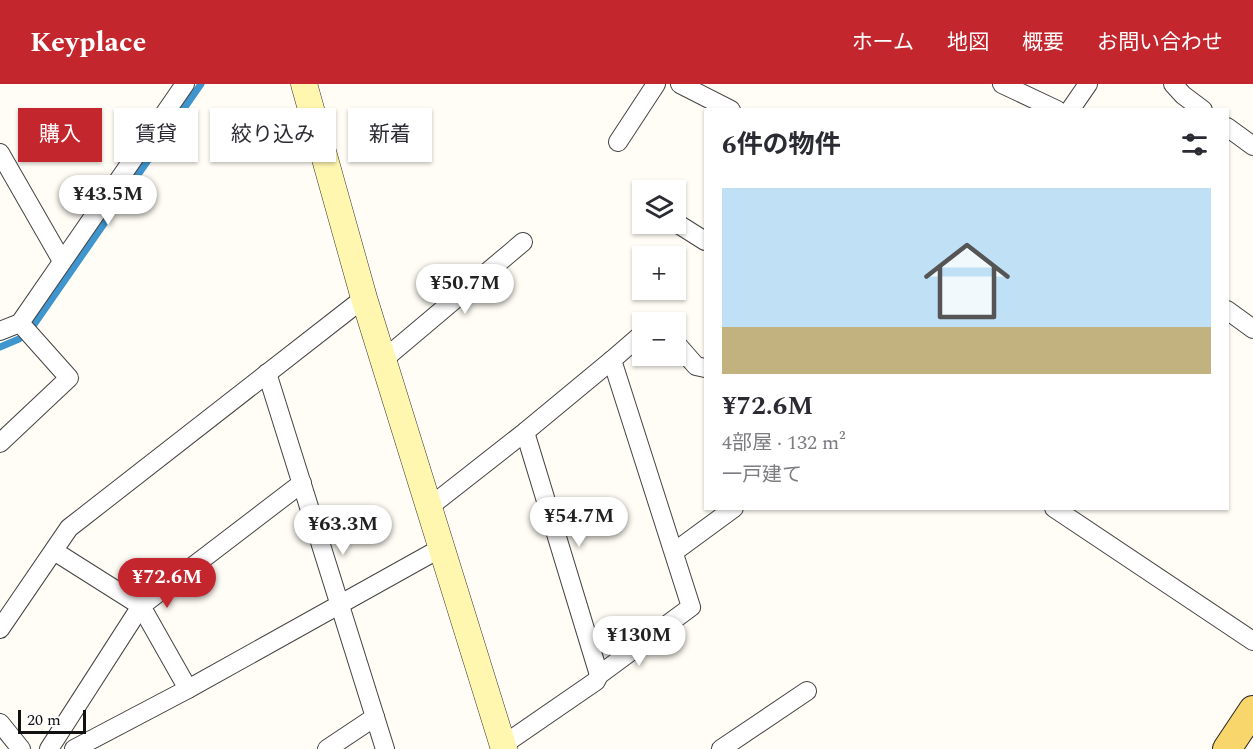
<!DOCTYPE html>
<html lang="ja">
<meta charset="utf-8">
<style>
:root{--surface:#fff;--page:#f7f7f7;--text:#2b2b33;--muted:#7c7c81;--accent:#c4262e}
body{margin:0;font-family:Spectral,"Noto Sans JP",serif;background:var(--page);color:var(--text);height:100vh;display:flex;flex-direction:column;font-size:22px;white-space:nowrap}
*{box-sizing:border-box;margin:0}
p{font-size:20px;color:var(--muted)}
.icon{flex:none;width:33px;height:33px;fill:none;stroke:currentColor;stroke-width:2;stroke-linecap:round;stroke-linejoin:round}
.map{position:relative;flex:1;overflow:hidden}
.panel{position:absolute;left:704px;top:24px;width:525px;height:402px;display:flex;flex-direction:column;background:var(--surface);border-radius:0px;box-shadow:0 2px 4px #0004}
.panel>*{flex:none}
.guide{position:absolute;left:18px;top:24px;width:570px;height:54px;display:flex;gap:12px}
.controls{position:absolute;left:632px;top:96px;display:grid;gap:12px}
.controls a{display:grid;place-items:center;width:54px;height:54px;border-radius:0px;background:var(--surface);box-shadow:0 2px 4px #0004;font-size:30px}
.scale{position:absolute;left:18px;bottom:15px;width:68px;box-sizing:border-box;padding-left:6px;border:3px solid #111;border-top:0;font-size:16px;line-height:21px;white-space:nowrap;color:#111;-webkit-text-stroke:4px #fff;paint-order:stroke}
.price{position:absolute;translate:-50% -51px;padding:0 14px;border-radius:21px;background:#fff;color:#222;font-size:20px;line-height:39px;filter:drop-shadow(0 2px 3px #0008)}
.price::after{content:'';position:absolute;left:50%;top:36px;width:18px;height:14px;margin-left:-9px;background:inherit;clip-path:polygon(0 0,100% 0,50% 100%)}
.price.selected{background:var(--accent);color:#fff}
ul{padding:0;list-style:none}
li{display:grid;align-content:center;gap:12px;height:318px;padding:0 18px}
li span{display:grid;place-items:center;height:186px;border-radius:0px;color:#555}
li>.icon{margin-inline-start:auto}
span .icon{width:108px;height:108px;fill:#fffc;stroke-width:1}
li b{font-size:26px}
h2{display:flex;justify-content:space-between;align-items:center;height:72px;padding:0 18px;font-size:26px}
.pill{padding:0 21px;border-radius:0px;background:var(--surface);box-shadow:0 2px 4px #0004;font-size:21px;line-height:54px}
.pill.selected{background:var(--accent);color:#fff}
header{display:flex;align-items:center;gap:36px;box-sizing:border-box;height:84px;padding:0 30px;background:var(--accent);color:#fff}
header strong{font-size:28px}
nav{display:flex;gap:33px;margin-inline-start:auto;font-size:21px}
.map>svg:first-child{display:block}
</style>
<header>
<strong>Keyplace</strong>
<nav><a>ホーム</a><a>地図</a><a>概要</a><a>お問い合わせ</a></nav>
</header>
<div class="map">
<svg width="1253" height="665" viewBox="0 0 1253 665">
<rect width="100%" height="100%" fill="#fffdf5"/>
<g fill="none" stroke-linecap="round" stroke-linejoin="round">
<polyline stroke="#3f96cf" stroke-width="7" points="0,263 19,255 33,242 201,0"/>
<defs>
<g id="street">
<polyline points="680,0 731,26"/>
<polyline points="1002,0 1057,26"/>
<polyline points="1173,0 1183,11 1203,26"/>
<polyline points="1070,26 1088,0"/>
<polyline points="1227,43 1253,62"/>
<polyline points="618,58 656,0"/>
<polyline points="0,69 62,177"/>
<polyline points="675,138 705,157"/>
<polyline points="1227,226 1253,245"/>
<polyline points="655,238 658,238"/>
<polyline points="0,247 20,239 185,0"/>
<polyline points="675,258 696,282 705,284"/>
<polyline points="383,276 523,158"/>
<polyline points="612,276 642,250"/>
<polyline points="267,289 385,665"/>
<polyline points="525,348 599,591"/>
<polyline points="0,359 69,294 20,239"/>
<polyline points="428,424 525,348 612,276 691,523 599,591 596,597 503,661"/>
<polyline points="1054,424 1253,557"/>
<polyline points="54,467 141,522 188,605"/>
<polyline points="674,468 734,424"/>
<polyline points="0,545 69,444 364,214"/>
<polyline points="0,639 21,665"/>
<polyline points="49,665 141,522 302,399"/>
<polyline points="74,665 188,605 441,464"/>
<polyline points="327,665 375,633"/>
<polyline points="721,665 807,607"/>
</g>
<polyline id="secondary" points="304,0 364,214 504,665"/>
<polyline id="primary" points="1227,665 1253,626"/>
</defs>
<use href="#street" stroke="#444" stroke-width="20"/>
<use href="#secondary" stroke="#333" stroke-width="27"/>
<use href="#primary" stroke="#222" stroke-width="30"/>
<use href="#street" stroke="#fff" stroke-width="18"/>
<use href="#secondary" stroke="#fff6b0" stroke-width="26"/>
<use href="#primary" stroke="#f9d66b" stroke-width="28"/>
</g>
</svg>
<div class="controls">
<a><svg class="icon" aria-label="layers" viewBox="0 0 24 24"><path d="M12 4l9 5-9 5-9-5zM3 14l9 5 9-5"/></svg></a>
<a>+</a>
<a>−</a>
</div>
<div class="scale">20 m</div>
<b class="price" style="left:108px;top:142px">¥43.5M</b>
<b class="price" style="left:465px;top:231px">¥50.7M</b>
<b class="price" style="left:579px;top:464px">¥54.7M</b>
<b class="price" style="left:343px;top:472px">¥63.3M</b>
<b class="price selected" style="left:167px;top:525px">¥72.6M</b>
<b class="price" style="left:639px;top:583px">¥130M</b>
<div class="guide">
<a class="pill selected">購入</a>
<a class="pill">賃貸</a>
<a class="pill">絞り込み</a>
<a class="pill">新着</a>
</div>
<section class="panel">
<h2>6件の物件<svg class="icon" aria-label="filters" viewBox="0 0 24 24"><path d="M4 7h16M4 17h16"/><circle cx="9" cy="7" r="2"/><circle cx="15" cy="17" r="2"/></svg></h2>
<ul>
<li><span style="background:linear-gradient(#bfe0f5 75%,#c2b280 0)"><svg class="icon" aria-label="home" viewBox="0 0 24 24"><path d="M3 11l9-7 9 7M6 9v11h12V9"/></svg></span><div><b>¥72.6M</b><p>4部屋 · 132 m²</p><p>一戸建て</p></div></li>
</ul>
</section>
</div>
